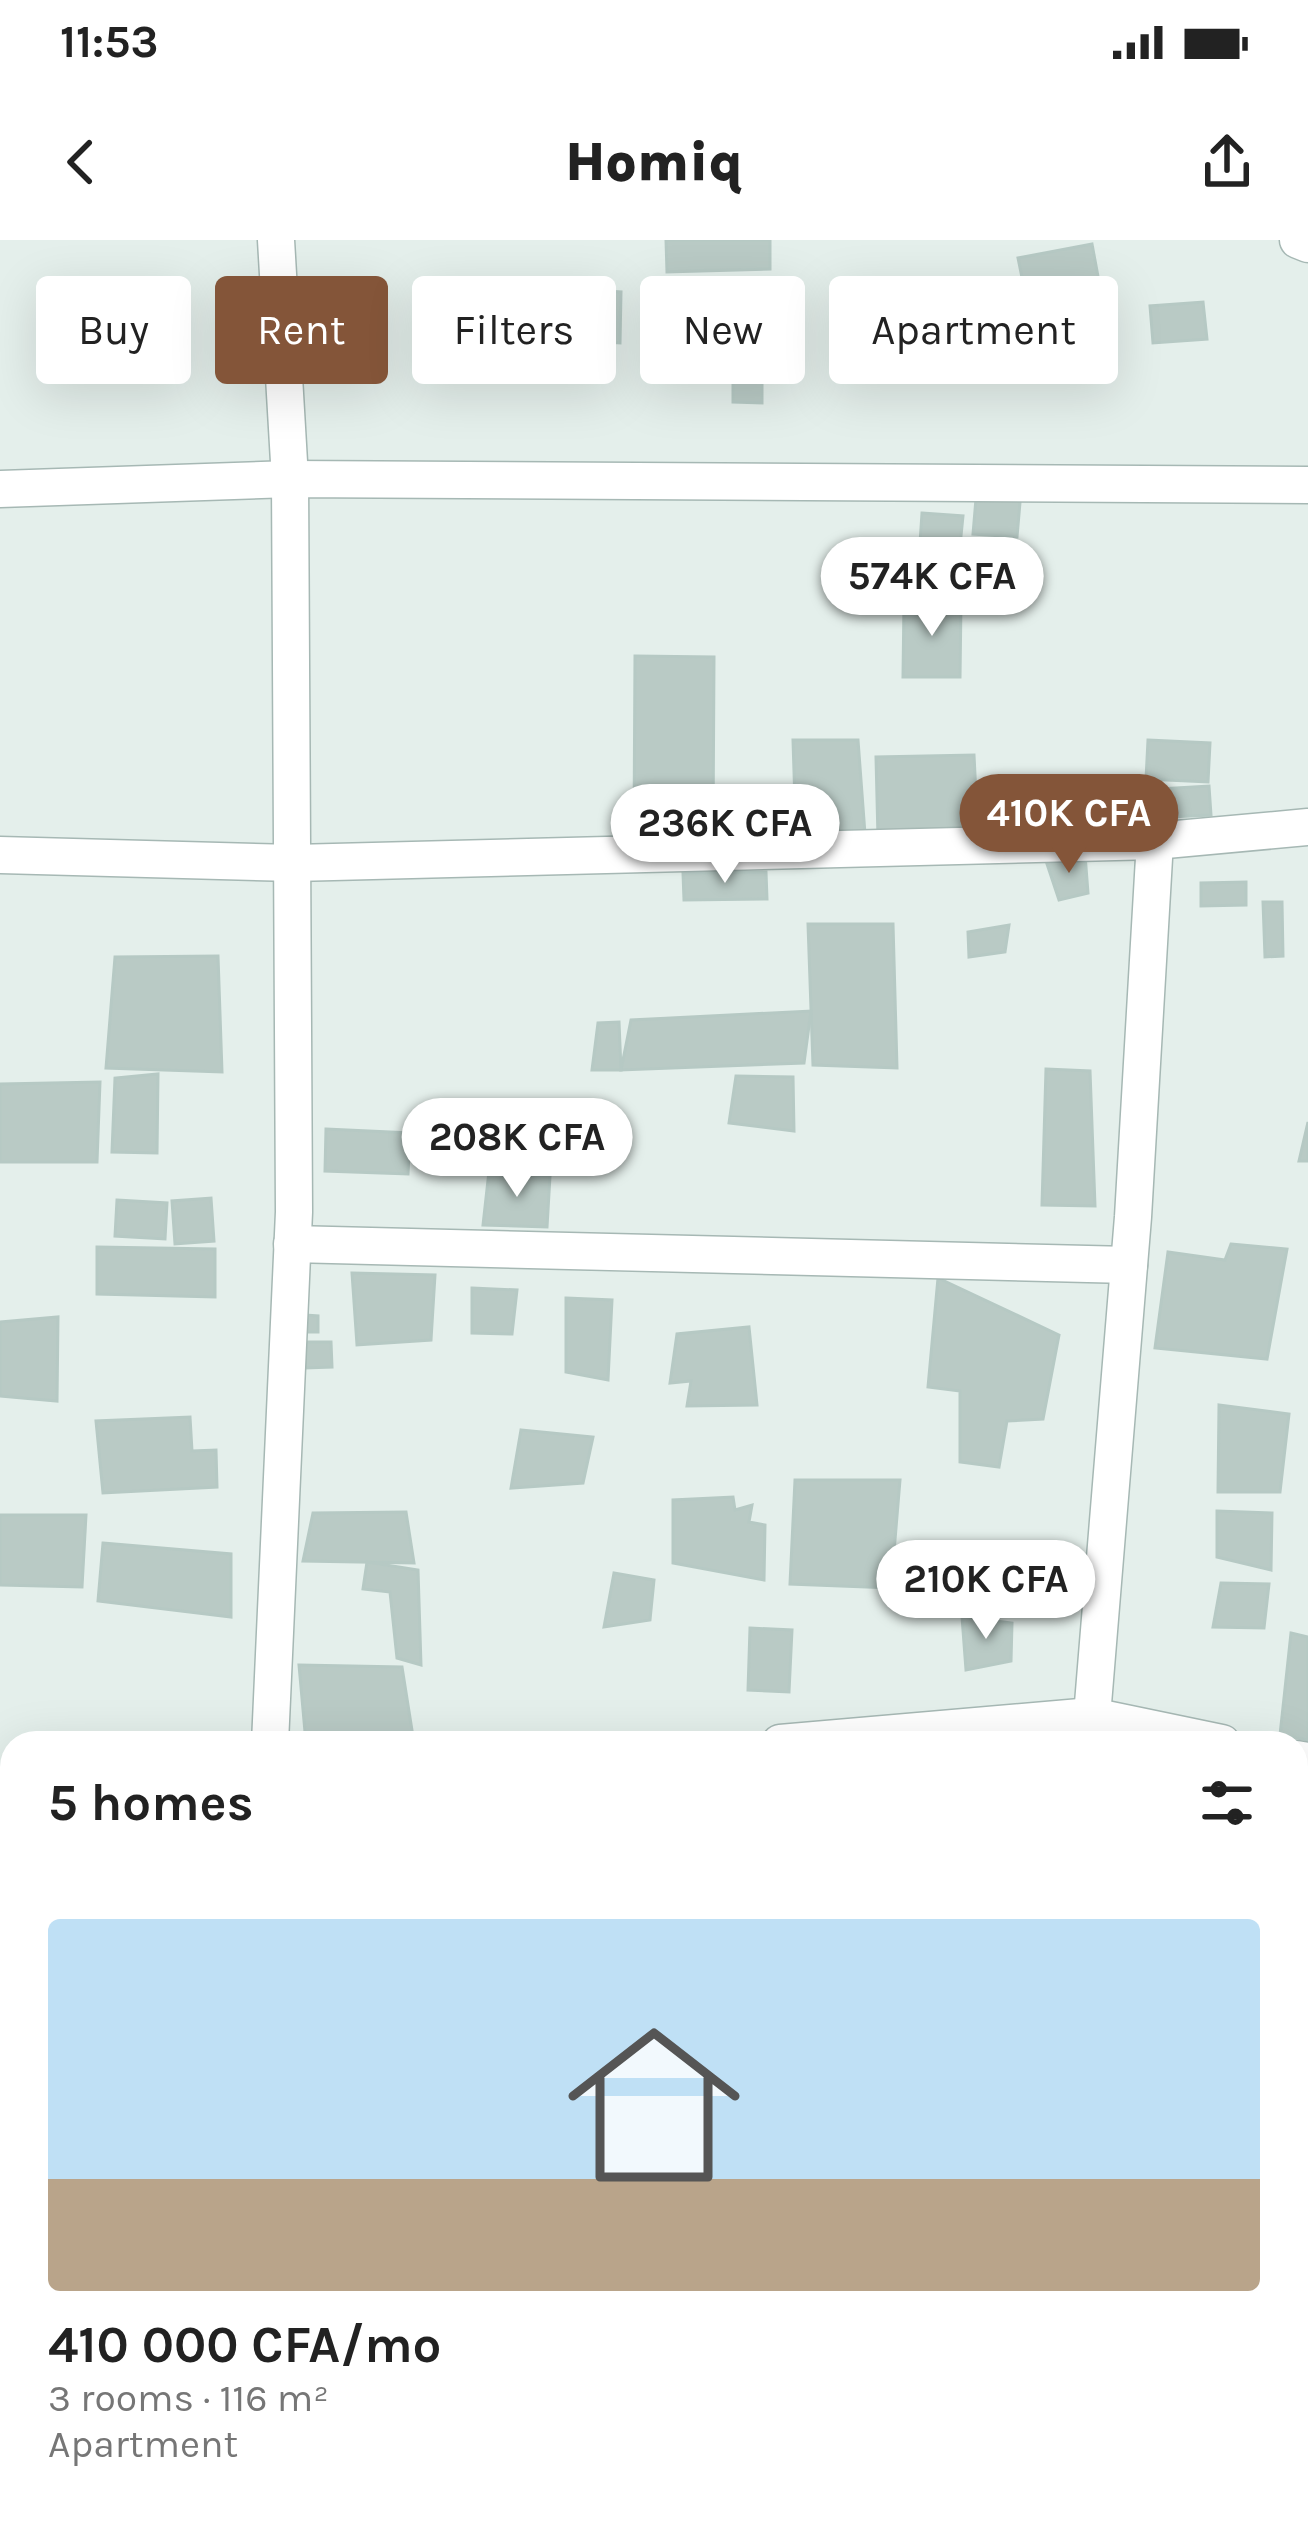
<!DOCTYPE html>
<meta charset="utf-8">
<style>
:root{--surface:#fff;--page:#f2f2f2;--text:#222;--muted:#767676;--accent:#845539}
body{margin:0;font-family:Karla,sans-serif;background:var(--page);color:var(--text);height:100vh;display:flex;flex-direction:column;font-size:45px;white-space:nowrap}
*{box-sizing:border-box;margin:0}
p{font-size:39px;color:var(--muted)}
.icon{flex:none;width:66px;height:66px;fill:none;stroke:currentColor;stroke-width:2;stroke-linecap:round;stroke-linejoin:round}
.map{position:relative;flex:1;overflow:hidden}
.sheet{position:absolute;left:0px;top:1491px;width:1308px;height:804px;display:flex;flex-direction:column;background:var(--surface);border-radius:36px 36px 0 0;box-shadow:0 12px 48px #0002}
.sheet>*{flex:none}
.hud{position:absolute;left:36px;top:36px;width:1236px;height:108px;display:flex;gap:24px}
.price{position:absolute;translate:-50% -102px;padding:0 27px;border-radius:42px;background:#fff;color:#222;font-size:39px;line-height:78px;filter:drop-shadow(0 3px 6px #0008)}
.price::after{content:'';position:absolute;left:50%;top:72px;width:36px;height:27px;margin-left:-18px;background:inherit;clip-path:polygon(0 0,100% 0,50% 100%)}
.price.selected{background:var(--accent);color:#fff}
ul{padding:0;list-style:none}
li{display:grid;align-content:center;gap:24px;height:636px;padding:0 48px}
li span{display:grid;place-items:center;height:372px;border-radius:12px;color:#555}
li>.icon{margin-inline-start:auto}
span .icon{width:216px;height:216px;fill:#fffc;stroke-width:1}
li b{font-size:51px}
h2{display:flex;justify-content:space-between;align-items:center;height:144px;padding:0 48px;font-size:51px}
.pill{padding:0 42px;border-radius:12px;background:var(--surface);box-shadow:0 12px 48px #0002;font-size:42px;line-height:108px}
.pill.selected{background:var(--accent);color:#fff}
.status{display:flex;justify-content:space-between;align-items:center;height:84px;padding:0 60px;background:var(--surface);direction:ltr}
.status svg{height:33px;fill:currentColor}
header{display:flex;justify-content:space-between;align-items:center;height:156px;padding:0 48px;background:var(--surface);font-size:54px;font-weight:800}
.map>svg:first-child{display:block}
</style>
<div class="status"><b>11:53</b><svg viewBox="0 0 49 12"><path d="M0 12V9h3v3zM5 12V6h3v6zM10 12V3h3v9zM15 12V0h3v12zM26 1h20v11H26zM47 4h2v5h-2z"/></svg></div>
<header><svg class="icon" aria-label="back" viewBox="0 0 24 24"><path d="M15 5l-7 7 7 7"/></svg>Homiq<svg class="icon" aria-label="share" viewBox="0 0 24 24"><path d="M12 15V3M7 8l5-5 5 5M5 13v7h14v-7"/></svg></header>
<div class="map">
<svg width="1308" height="2295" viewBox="0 0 1308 2295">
<rect width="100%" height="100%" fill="#e4efeb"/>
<polygon fill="#bce1cb" points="1296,1653 1308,1654 1308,2295 526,2295 527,2283 1296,2283"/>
<g fill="#b9cac5" stroke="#b6c9c4" stroke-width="3">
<polygon points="666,0 770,0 770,29 667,32"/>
<polygon points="1092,4 1102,58 1029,72 1018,18"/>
<polygon points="574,49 621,52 620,103 571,100"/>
<polygon points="1203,62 1207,99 1153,103 1150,66"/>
<polygon points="1103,65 1112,105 1068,114 1060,73"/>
<polygon points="733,106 762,106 762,163 733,162"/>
<polygon points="977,247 1021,251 1017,297 973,294"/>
<polygon points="922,273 963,276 960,306 920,303"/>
<polygon points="889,310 959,312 958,356 888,354"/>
<polygon points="904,361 961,362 960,437 903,437"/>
<polygon points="635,416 714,417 713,591 634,590"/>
<polygon points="793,500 858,500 865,594 796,595"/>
<polygon points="1148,500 1210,503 1208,542 1146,539"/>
<polygon points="974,515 978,595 878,598 876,517"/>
<polygon points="1209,546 1211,575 1127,579 1125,551"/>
<polygon points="1085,614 1088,653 1059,660 1046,621"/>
<polygon points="766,632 767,659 684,660 683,633"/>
<polygon points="1246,642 1246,665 1201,666 1201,643"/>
<polygon points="1263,662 1282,662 1283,716 1265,717"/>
<polygon points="808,684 893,684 897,828 813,825"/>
<polygon points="1009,685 1005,712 969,717 968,692"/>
<polygon points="218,716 222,832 106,828 115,717"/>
<polygon points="811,771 804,823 621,830 631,780"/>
<polygon points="619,782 621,830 592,830 598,783"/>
<polygon points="1046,829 1090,831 1095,966 1042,965"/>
<polygon points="158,834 157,913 112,912 115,838"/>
<polygon points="736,836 793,837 794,891 729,883"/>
<polygon points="100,842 97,922 0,922 0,844"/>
<polygon points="1308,882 1308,921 1299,921"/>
<polygon points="326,889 410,893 408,934 325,931"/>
<polygon points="489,931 550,936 547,987 483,985"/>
<polygon points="211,958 214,1001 175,1004 172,961"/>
<polygon points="117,960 167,963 165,999 115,996"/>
<polygon points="1231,1004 1287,1009 1267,1119 1155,1108 1168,1012 1225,1020"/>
<polygon points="97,1007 215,1009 215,1057 97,1054"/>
<polygon points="352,1033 435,1035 431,1100 357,1105"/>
<polygon points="938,1038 1059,1095 1043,1179 1007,1181 999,1227 960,1222 960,1151 928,1147"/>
<polygon points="472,1048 517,1050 512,1094 472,1093"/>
<polygon points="566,1058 612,1060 608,1140 566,1132"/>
<polygon points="305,1075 318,1076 318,1092 305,1092"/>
<polygon points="58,1077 57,1161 0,1156 0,1082"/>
<polygon points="749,1087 757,1165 687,1166 691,1141 670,1143 677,1094"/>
<polygon points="305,1102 331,1102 332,1127 305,1128"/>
<polygon points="1219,1165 1289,1174 1280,1252 1218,1252"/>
<polygon points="190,1177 192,1211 216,1210 217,1247 103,1253 96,1181"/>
<polygon points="521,1190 593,1197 583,1243 511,1248"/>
<polygon points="795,1240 900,1240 891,1348 790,1344"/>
<polygon points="733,1257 735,1270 752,1265 749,1282 765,1285 764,1340 673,1323 673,1260"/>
<polygon points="1217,1271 1272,1273 1271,1330 1217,1317"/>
<polygon points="406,1272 414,1323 303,1321 313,1273"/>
<polygon points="0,1275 86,1275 82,1347 0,1345"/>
<polygon points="103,1303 231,1314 231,1377 98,1361"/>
<polygon points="367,1322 418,1330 421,1425 397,1418 390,1352 363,1349"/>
<polygon points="614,1333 654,1340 650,1380 604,1387"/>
<polygon points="1221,1343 1269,1344 1264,1388 1213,1387"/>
<polygon points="962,1377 1012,1383 1011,1421 966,1430"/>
<polygon points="750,1388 792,1390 789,1452 748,1450"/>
<polygon points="1291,1393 1308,1397 1308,1500 1280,1495"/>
<polygon points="299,1425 402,1427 414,1503 306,1503"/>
<polygon points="12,1573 12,1673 0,1675 0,1574"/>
<polygon points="12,1946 12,1982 0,1985 0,1947"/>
<polygon points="461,2283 503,2283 504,2292 460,2292"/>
<polygon points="1151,2283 1286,2283 1286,2295 1150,2295"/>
</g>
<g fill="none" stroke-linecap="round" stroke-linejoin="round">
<defs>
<polyline id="lane" points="368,2283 369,2295"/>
<g id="street">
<polyline points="1298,0 1308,4"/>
<polyline points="0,249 290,239 1308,245"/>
<polyline points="0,615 294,623 1155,601 1308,587"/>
<polyline points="292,1004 1129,1025"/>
<polyline points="1092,1476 1133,977 1155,601"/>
<polyline points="270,1503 294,972 290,239 276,0"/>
<polyline points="780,1503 1092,1476 1222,1503"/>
<polyline points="1296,1519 1308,1521"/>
<polyline points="0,1790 12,1788"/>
<polyline points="0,2216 1,2295"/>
<polyline points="269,2283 269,2295"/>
</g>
</defs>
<use href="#lane" stroke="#a6b8b4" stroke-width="21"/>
<use href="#street" stroke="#a6b8b4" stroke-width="39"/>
<use href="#lane" stroke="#fff" stroke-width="18"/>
<use href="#street" stroke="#fff" stroke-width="36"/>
</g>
</svg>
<b class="price" style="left:932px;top:399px">574K CFA</b>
<b class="price selected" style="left:1069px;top:636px">410K CFA</b>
<b class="price" style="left:725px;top:646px">236K CFA</b>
<b class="price" style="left:517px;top:960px">208K CFA</b>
<b class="price" style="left:986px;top:1402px">210K CFA</b>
<div class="hud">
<a class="pill">Buy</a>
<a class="pill selected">Rent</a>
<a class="pill">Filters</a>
<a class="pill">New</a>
<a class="pill">Apartment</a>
</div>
<section class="sheet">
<h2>5 homes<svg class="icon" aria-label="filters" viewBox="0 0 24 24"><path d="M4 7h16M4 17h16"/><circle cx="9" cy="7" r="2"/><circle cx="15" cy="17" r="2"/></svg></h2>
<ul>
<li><span style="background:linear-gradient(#bfe0f5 70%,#b9a48a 0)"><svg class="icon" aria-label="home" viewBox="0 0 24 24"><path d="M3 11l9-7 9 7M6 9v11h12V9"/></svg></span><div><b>410 000 CFA/mo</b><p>3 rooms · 116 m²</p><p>Apartment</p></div></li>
</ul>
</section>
</div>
